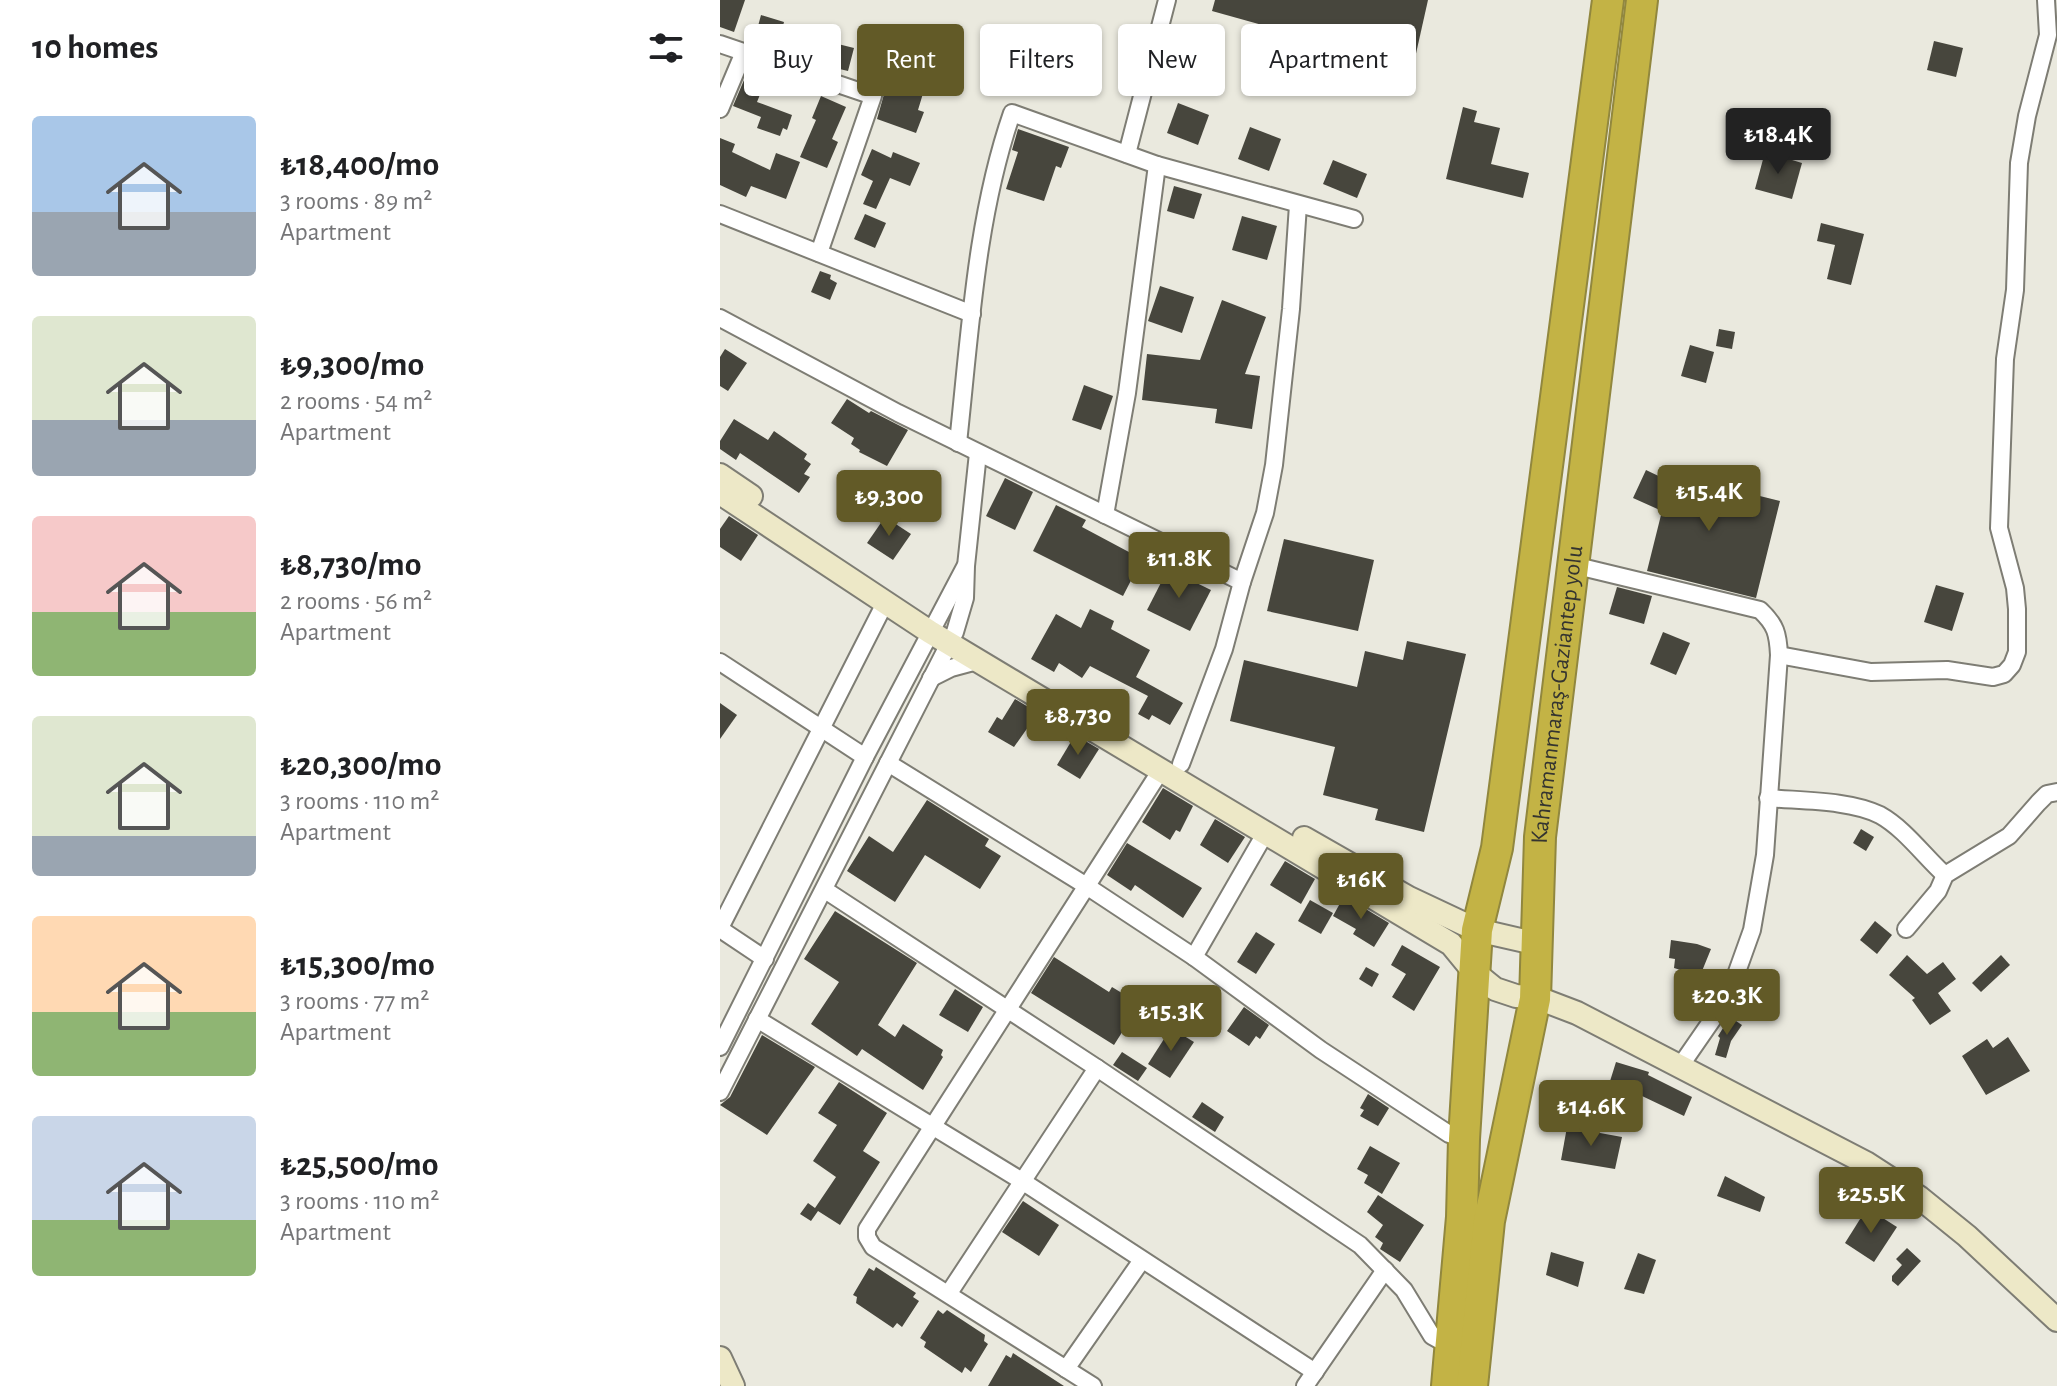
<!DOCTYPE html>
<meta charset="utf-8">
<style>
:root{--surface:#fff;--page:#f6f6f6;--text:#202124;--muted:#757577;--accent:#625a27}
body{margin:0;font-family:"Alegreya Sans",sans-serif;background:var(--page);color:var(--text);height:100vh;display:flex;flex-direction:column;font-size:30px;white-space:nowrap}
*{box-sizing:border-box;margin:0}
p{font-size:26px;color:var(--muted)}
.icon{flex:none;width:44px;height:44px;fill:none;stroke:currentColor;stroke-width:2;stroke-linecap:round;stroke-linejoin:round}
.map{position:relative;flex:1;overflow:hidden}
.sheet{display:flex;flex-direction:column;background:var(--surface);width:720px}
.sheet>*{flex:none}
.guide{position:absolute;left:24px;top:24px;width:760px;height:72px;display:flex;gap:16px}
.price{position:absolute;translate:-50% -68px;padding:0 18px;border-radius:8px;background:var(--accent);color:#fff;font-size:26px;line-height:52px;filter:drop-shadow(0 2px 4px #0008)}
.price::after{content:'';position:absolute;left:50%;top:48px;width:24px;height:18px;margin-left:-12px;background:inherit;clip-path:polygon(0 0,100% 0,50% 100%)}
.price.active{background:#222;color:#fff}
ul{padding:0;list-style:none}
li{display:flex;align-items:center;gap:24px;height:200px;padding:0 32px}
li span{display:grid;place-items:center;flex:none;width:224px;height:160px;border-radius:8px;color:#555}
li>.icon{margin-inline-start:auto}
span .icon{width:96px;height:96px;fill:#fffc;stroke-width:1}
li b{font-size:34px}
h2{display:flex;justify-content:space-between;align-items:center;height:96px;padding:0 32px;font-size:34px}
.tag{padding:0 28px;border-radius:8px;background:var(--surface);box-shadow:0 2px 6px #0004;font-size:28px;line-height:72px}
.tag.active{background:var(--accent);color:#fff}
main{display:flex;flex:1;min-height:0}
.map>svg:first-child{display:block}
</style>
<main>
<section class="sheet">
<h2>10 homes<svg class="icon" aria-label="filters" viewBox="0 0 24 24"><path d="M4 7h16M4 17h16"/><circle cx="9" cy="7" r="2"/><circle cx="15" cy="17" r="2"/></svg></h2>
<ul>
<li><span style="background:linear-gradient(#a9c7e8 60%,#9aa5b1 0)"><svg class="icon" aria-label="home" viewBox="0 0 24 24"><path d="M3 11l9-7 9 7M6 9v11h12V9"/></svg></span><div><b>₺18,400/mo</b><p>3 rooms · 89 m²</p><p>Apartment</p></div></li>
<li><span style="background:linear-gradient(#dfe7d0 65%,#9aa5b1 0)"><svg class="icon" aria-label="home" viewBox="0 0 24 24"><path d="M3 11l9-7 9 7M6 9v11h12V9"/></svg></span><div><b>₺9,300/mo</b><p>2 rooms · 54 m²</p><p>Apartment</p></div></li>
<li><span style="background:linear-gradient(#f6c9c9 60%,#8fb573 0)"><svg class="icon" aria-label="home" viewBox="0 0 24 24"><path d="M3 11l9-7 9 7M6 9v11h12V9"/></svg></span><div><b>₺8,730/mo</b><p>2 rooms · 56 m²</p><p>Apartment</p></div></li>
<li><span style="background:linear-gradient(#dfe7d0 75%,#9aa5b1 0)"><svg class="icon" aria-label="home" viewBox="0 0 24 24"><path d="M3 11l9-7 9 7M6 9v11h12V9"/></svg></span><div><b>₺20,300/mo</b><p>3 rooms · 110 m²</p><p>Apartment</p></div></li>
<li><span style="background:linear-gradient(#ffd9b3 60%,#8fb573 0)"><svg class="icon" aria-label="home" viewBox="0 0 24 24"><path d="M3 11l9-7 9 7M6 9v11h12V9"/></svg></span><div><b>₺15,300/mo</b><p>3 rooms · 77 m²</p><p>Apartment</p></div></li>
<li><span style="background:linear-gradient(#c9d6e8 65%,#8fb573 0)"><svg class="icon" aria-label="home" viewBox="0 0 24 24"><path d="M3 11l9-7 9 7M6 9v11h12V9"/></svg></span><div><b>₺25,500/mo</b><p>3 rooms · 110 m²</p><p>Apartment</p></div></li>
</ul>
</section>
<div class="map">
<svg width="1337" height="1386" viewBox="0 0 1337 1386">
<rect width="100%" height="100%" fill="#eae9de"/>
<g fill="#47463d">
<polygon points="0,0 25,0 14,32 0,27"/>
<polygon points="495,0 708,0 693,67 492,11"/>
<polygon points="41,15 64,22 62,30 134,48 128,71 77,59 64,54 65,50 34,41"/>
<polygon points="1214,41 1243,48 1236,77 1207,70"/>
<polygon points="30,66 49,72 37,102 72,115 67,130 63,128 60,136 37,128 41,117 13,106"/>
<polygon points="172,66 208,77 198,110 204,112 196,133 157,119"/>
<polygon points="101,96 126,107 112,139 118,142 107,168 80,157 96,120 92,118"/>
<polygon points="458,103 489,115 478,145 447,133"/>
<polygon points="743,107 757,111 754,122 780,128 771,164 809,173 803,198 726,179"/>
<polygon points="530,127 561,139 549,171 518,159"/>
<polygon points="298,129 349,147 341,168 336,166 324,201 286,189 298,152 292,150"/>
<polygon points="0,138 15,144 12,152 50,170 56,153 80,162 66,199 31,186 26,197 0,185"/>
<polygon points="152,149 171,158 173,152 200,163 190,186 170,178 156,209 143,204 153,181 141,175"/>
<polygon points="1045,152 1082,163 1072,199 1035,189"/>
<polygon points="613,160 647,174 637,198 603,184"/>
<polygon points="454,186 482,194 474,219 447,211"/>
<polygon points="145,214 166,223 155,248 134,239"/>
<polygon points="522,216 557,226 547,260 512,250"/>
<polygon points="1101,223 1144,234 1131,285 1107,279 1115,245 1097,241"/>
<polygon points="100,271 111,275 110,279 117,283 110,300 91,292"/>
<polygon points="440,286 474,297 462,333 428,321"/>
<polygon points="502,300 546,317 525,374 540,376 532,429 495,423 497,409 422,400 427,354 480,360"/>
<polygon points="999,329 1015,332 1012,349 996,346"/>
<polygon points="970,345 994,352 986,383 961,376"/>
<polygon points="5,349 27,363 8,391 0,386 0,357"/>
<polygon points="364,385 393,396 381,430 352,420"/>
<polygon points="127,399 149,413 151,411 188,430 167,466 139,452 140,450 131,444 134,438 111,423"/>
<polygon points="14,419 48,440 54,431 87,454 84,459 91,464 84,474 90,477 79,493 20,453 16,460 0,449 0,441"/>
<polygon points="926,470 949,481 951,474 1060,501 1036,598 927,571 942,511 913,498"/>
<polygon points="285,478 313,492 295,530 266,516"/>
<polygon points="336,505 366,520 362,527 422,559 403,596 313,551"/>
<polygon points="9,516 38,535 21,561 0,547 0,529"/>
<polygon points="165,517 191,534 173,560 147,543"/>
<polygon points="564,539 654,560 638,631 547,611"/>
<polygon points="448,569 491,590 470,631 427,610"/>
<polygon points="1216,585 1244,593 1232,631 1204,622"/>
<polygon points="897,587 932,596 924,624 889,614"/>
<polygon points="370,609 394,621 391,629 430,650 416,677 463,703 450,725 432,715 429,720 418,714 428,696 370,666 362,678 339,663 334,672 311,659 336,614 361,628"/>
<polygon points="943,632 970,643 956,675 930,664"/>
<polygon points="687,641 746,654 704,832 655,820 658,809 603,795 615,747 510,721 524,660 637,687 645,651 683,660"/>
<polygon points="295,699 318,713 294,747 268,732 277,717 282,720"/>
<polygon points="0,703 17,715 0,739"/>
<polygon points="355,735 379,749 360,779 337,765"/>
<polygon points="443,788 473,806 460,832 456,830 450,840 422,822"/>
<polygon points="207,800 269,839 265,846 281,856 260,889 205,855 175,902 127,871 149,836 173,852"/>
<polygon points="495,819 525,837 508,863 480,845"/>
<polygon points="1141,829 1154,837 1146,851 1133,843"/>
<polygon points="407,843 482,888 463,918 415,885 411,891 387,875"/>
<polygon points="565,861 595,879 581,904 550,885"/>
<polygon points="624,896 669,923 654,947 633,934 636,929 613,916"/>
<polygon points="590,900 613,913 601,934 578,921"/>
<polygon points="115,911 197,963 158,1025 175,1037 183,1024 223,1050 221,1055 223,1057 203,1090 142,1049 137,1056 91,1024 119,982 84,959"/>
<polygon points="1155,921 1172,935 1157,954 1140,940"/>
<polygon points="536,932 555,944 536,974 517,962"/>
<polygon points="951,940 977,944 991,949 980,976 954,968 955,959 949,958"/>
<polygon points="682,945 720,967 694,1011 672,997 686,974 671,965"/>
<polygon points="1187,955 1207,974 1223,962 1236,979 1218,993 1231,1011 1210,1025 1192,1000 1195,998 1169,975"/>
<polygon points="1281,955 1290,965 1261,992 1252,983"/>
<polygon points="334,957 389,992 392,987 420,1004 394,1045 311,993"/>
<polygon points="646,967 659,974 652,987 639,979"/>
<polygon points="235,989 263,1007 248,1032 219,1015"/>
<polygon points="524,1007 549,1025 540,1039 536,1036 529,1046 507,1031"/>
<polygon points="1010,1017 1022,1025 1011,1041 1006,1058 995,1055 1000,1038 998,1036"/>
<polygon points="451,1028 474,1042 450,1078 428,1064"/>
<polygon points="42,1035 95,1067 47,1135 0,1105 10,1097"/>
<polygon points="1288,1037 1310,1071 1266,1095 1242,1056 1267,1039 1273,1048"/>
<polygon points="402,1052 427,1068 418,1081 393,1065"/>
<polygon points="896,1062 929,1072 928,1075 972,1097 964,1116 922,1096 919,1105 886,1094"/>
<polygon points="119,1082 167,1113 143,1151 160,1162 120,1225 98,1211 91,1221 80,1214 88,1203 95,1208 116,1177 93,1161 117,1125 98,1113"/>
<polygon points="648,1094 669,1108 658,1126 640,1116 644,1110 640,1108"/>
<polygon points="482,1102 504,1117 495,1132 472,1117"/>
<polygon points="847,1127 902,1137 895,1169 841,1160"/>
<polygon points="650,1146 680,1163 662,1194 644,1183 648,1175 637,1169"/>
<polygon points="1005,1176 1045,1197 1040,1212 997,1196"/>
<polygon points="658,1195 704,1225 680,1262 660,1249 663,1243 655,1237 663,1225 647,1212"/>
<polygon points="303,1201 339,1225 319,1256 282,1232"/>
<polygon points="1147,1208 1177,1227 1154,1262 1125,1243"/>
<polygon points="1187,1248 1201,1261 1178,1286 1172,1281 1172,1276 1182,1265 1176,1259"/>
<polygon points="831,1252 864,1262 858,1287 826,1275"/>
<polygon points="918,1253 936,1260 924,1294 904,1289"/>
<polygon points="156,1267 196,1293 193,1297 199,1301 182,1327 177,1323 173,1328 136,1303 137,1297 133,1295 149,1268 154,1271"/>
<polygon points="218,1310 223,1314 227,1310 265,1335 264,1341 268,1344 251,1372 245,1367 242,1373 204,1347 206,1342 200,1338"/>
<polygon points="293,1353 344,1386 268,1386 286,1355 291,1358"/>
</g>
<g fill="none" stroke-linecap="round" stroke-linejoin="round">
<defs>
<g id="street">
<polyline points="0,44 153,96 99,253"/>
<polyline points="0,109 24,52"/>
<polyline points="407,154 447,0"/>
<polyline points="0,214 252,314"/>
<polyline points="0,318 178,413 522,582"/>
<path d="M238,443C250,333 256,217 292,113L437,165L634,219"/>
<polyline points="385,515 407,393 437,165"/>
<path d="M853,565L1040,610C1056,625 1058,634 1059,655L1045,855L1032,930L1008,997L961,1065"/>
<polyline points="1059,655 1151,672 1227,670 1273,677 1284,674 1292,665 1297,652 1297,609 1295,588 1279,528 1285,359 1295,290 1299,163 1307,116 1328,35 1326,0"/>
<polyline points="0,662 145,757"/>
<polyline points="211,678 231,668 257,661"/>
<polyline points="168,763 365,885 474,957 601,1050 729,1134 744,1139"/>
<polyline points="461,764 504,649 522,582 545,513 554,465 571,309 578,205"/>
<path d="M1048,798C1082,801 1130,800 1160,815C1185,829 1204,856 1225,875"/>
<polyline points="105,890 377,1068 640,1245 684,1290 712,1336 730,1346"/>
<polyline points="0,928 165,603"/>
<polyline points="0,929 45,959"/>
<polyline points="1186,929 1218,891 1225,875 1289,836 1318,803 1327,794 1337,792"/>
<polyline points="474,957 546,832"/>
<polyline points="37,1019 302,1181 595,1372"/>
<polyline points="0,1047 145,757 245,567"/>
<polyline points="0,1092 235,632 245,598 246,566 258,453"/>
<polyline points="229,1293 377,1068"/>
<polyline points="346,1369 422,1260"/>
<polyline points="373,1386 153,1247 147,1237 147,1229 441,770"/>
<polyline points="585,1386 665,1270"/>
</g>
<g id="secondary">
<polyline points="0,475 31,496"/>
<polyline points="0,493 210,632 731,944 754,972 775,989 796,996 815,997 857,1013 1146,1163 1200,1198 1247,1236 1337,1320"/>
<polyline points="584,838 689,898 757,930 818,944"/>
<polyline points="0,1358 13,1386"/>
</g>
<g id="highway">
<polyline points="727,1386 742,1217 744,1139 757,930 777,848 888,0"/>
<path id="s1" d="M752,1386L769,1221L815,999L820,837L922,0"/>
</g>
</defs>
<use href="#street" stroke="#7e7d74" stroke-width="20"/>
<use href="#secondary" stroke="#7e7d74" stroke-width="26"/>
<use href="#highway" stroke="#91873e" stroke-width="34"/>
<use href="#street" stroke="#fff" stroke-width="16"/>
<use href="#secondary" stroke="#ede8c7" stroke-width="22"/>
<use href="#highway" stroke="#c3b345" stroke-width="30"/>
</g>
<g text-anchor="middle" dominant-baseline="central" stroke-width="8" stroke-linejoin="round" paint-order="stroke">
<g font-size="24" fill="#343430" stroke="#fff">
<text stroke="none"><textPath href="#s1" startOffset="698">Kahramanmaraş-Gaziantep yolu</textPath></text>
</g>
</g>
</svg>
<b class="price active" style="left:1058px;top:176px">₺18.4K</b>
<b class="price" style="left:989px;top:533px">₺15.4K</b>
<b class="price" style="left:169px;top:538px">₺9,300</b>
<b class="price" style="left:459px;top:600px">₺11.8K</b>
<b class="price" style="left:358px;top:757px">₺8,730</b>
<b class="price" style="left:641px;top:921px">₺16K</b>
<b class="price" style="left:1007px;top:1037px">₺20.3K</b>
<b class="price" style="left:451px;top:1053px">₺15.3K</b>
<b class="price" style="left:871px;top:1148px">₺14.6K</b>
<b class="price" style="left:1151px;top:1235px">₺25.5K</b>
<div class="guide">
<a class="tag">Buy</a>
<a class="tag active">Rent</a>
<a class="tag">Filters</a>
<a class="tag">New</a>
<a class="tag">Apartment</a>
</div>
</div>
</main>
